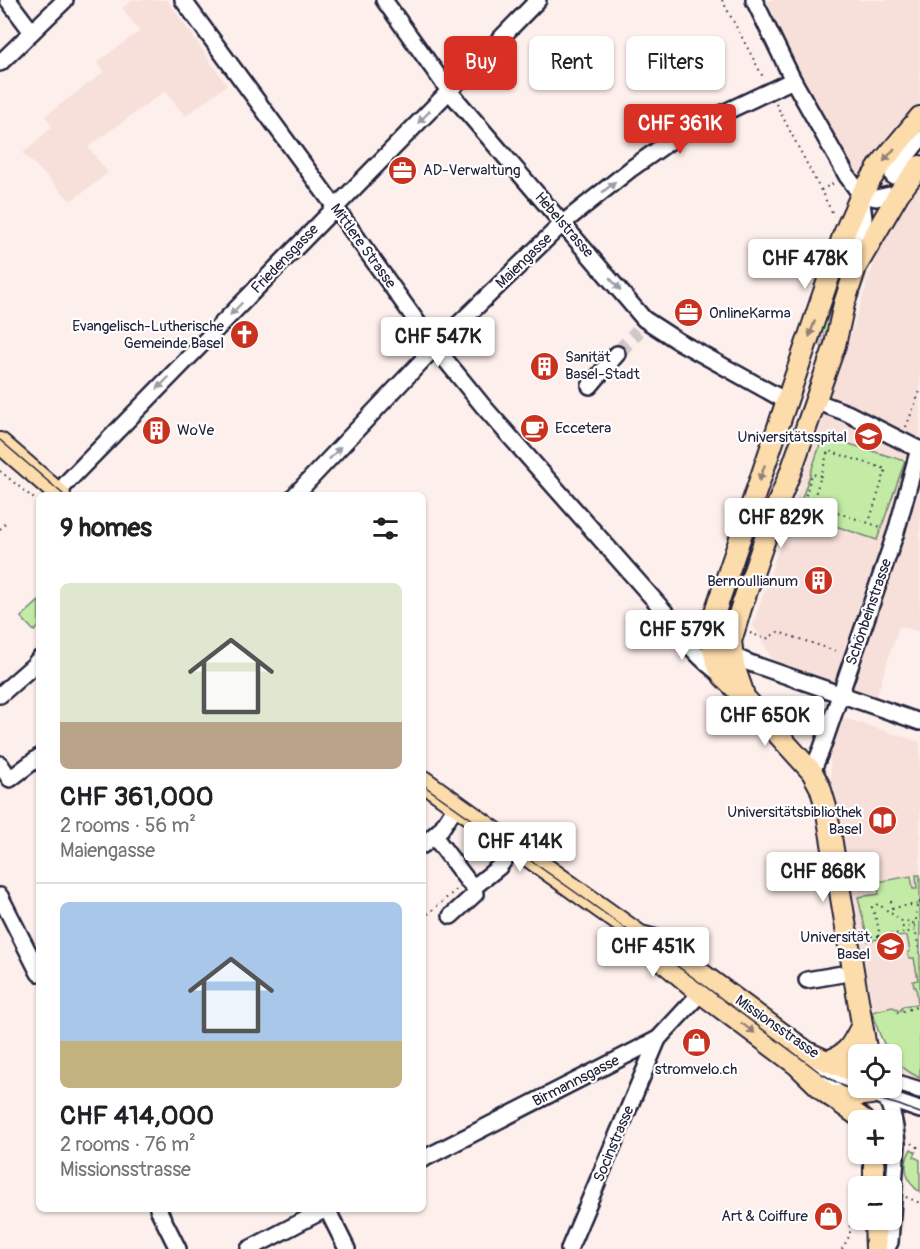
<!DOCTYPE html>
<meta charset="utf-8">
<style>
:root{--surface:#fff;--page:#f2f2f2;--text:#202124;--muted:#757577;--line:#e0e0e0;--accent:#d93025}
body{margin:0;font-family:Pangolin,sans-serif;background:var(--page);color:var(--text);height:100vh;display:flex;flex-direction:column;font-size:22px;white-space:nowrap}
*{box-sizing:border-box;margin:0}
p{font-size:20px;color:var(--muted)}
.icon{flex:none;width:33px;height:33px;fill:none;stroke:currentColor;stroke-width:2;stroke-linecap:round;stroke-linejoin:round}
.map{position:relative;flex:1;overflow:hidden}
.details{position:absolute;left:36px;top:492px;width:390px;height:720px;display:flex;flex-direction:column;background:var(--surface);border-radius:9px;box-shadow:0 2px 4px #0004}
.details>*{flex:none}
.banner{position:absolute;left:444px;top:36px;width:386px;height:54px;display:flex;gap:12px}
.controls{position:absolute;left:848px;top:1044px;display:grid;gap:12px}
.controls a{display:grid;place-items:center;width:54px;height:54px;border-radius:9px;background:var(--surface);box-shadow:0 2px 4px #0004;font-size:30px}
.price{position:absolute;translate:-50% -51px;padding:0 14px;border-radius:6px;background:#fff;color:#222;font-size:20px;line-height:39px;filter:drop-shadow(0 2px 3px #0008)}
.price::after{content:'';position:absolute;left:50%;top:36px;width:18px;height:14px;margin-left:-9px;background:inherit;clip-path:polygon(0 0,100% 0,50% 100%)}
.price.active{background:var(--accent);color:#fff}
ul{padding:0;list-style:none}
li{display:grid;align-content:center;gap:12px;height:318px;padding:0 24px}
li+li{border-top:2px solid var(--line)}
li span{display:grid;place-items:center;height:186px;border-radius:9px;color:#555}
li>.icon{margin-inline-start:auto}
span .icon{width:108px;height:108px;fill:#fffc;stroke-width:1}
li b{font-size:26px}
h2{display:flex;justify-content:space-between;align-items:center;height:72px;padding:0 24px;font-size:26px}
.pill{padding:0 21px;border-radius:9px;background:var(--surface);box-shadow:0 2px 4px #0004;font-size:21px;line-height:54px}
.pill.active{background:var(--accent);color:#fff}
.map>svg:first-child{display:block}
</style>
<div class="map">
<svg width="920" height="1249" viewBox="0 0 920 1249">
<rect width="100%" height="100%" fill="#fdefeb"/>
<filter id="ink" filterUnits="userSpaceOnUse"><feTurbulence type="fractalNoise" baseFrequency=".0167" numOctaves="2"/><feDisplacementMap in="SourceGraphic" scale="12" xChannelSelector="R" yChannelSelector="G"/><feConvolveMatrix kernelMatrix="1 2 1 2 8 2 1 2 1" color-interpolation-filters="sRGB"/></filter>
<g filter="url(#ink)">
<g fill="#f7e0da">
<polygon points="133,0 167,0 227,85 185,116 165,91 88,147 108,173 71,201 23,153 52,127 45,116 104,72 97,62 140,31 122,8"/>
<polygon points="766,0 920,0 920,632 899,626 876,698 776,666 753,625 879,249"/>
<polygon points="841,717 920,742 920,1082 895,1069 891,1061 891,1054 888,1054 884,1048 873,1011 836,798 831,781 830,756"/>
</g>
<g fill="#c3eba6" stroke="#728670" stroke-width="1.5">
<polygon points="850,237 854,240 835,304 827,348 814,343"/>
<polygon points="823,436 905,461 877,540 797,513"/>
<polygon points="39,601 39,627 34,631 21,617"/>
<path d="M916,875H920V1078C890,1064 881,1042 872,1012L892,1007L895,1008L898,1011L901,1010L903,1006L918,1004L916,987H914L913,981L918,980L914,958H909L908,952L910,951L907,936L895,937V936L868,941L858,897L879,894L877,882L911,876L913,889H917Z"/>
<path d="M911,1149L916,1152L914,1157L920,1160V1192C905,1182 902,1164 911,1149Z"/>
</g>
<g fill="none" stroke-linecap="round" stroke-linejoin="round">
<g stroke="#d1c6c8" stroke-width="15" stroke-dasharray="15 8" stroke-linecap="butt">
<polyline points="821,346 839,289"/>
<polyline points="617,354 638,331"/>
</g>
<defs>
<g id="minor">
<polyline points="8,0 32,32"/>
<path d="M183,0L335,207L435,347L483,406L672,620C684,642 702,661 723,676"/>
<polyline points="384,0 449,91 644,319 678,341 786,401"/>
<polyline points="754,0 793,80 847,176 861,195 864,218 857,260"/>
<polyline points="0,63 65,0"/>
<polyline points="893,176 897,168 920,139"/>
<polyline points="861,195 876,198 899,193"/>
<polyline points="590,386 617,354"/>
<polyline points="815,401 847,413 920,450"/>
<polyline points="58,493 69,480 538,0"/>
<polyline points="295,495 435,347 563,223 632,168 683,132 793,80"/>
<path d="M672,620C692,628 702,625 716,609"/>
<polyline points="726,650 733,656 747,662 920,722"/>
<polyline points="0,695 33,666 39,659"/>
<polyline points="0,764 10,779 39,757"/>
<polyline points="812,772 822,748 896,532 919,449"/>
<polyline points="434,836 467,880 474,887 475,894 451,916"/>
<polyline points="423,845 441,829 456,806"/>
<polyline points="474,887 499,867 515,846"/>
<polyline points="0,896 39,973"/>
<polyline points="807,980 854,972"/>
<polyline points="797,1062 853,1087 920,1110"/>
<polyline points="891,1081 920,1090"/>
<path d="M879,1088C892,1103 895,1123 897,1143L890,1242L886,1249"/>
<polyline points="423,1159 658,1039 708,985"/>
<polyline points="158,1209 178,1249"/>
<polyline points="327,1209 347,1249"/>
<polyline points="249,1249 326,1209"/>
<polyline points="569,1249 658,1039"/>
</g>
<g id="major">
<polyline points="0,443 60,495"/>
<polyline points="743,692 734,666 731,641 741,608 774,513 791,471 835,345 844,304 856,267 899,193 920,166"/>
<polyline points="423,781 640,936 656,940 807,1052 827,1061 858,1073"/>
<polyline points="642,941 648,949 701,993 797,1065 825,1092 864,1120"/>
<polyline points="867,1054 826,807 820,787 812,772 745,698 723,676 716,662 711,639 711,630 716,609 843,236 861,195 880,165 920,117"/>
<path d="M827,1061C849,1054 852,1044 862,1025"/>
<polyline points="830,1096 853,1096 871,1094"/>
<polyline points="874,1154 874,1186"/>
<polyline points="875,1220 876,1249"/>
</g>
</defs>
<use href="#minor" stroke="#22223b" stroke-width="20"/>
<use href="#major" stroke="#22223b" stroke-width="24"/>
<g stroke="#22223b" stroke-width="2" stroke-dasharray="1.5 4.5" stroke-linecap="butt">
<polyline points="722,0 763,77"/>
<polyline points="776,104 834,216"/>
<polyline points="821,190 834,183"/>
<polyline points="906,427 920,391"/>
<polyline points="0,471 39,503"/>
<polyline points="798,500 881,527"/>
<polyline points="804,501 812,474 821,476 828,451 886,469 869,522"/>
<polyline points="812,504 821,476"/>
<polyline points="0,529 5,523"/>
<polyline points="750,633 766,639 778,632 839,652"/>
<polyline points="891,901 892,908 892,913"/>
<polyline points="920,902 917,904 916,920 913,922 917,938 920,955"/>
<polyline points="892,908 917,904"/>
<polyline points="423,918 457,889"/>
<polyline points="902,927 915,926"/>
<polyline points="865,936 878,936 879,929 872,907 878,904 902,921 913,922"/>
<polyline points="878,936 916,931"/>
<polyline points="897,1013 920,1006"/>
<polyline points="912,1143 919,1148"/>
<polyline points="906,1197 920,1203"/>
<polyline points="842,1249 850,1235 850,1217 855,1215"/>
</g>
<use href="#minor" stroke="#fff" stroke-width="15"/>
<use href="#major" stroke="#fddcac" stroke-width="20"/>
<g stroke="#22223b" stroke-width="1.5">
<polyline points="0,440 64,495"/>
<polyline points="423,785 578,894 706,987 822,1074 845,1087 864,1095 899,1105 920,1113"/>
</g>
</g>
<defs><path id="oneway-solid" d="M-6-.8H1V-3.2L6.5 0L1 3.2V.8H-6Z" transform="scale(1.5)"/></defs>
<g fill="#9c9ca7">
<use href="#oneway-solid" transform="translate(424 117) rotate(135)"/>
<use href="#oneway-solid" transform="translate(609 187) rotate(-39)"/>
<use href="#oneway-solid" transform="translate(615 284) rotate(49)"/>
<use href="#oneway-solid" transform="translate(236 309) rotate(134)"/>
<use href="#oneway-solid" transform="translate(163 383) rotate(134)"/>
<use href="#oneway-solid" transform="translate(335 453) rotate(-47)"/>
</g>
<g fill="#907f74">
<use href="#oneway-solid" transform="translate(889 155) rotate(130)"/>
<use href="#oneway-solid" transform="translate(812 329) rotate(109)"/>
<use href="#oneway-solid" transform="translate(762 473) rotate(109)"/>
<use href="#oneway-solid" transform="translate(748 1028) rotate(37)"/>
</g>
</g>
<defs>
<symbol id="office-disc" viewBox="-11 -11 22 22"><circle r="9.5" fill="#c8321e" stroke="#fff"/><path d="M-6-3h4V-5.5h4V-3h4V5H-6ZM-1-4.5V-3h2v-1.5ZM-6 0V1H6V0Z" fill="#fff"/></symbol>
<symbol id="church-disc" viewBox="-11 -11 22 22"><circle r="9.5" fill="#c8321e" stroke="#fff"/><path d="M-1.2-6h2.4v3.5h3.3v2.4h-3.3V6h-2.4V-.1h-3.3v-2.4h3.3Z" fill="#fff"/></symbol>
<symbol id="building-disc" viewBox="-11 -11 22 22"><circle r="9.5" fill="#c8321e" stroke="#fff"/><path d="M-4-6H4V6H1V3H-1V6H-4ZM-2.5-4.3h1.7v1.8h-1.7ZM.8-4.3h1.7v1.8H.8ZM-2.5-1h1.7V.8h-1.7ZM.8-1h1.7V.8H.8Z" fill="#fff"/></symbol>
<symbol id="cafe-disc" viewBox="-11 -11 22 22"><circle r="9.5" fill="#c8321e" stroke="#fff"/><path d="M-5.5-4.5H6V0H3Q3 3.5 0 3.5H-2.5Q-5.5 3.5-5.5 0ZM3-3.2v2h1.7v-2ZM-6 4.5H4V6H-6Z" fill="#fff"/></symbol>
<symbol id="university-disc" viewBox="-11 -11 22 22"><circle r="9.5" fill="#c8321e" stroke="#fff"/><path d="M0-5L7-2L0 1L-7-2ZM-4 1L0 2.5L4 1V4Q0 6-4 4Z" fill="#fff"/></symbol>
<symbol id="library-disc" viewBox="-11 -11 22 22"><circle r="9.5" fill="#c8321e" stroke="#fff"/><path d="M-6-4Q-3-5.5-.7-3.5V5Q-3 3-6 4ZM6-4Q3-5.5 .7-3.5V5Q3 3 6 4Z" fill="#fff"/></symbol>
<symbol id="shop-disc" viewBox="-11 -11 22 22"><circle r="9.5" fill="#c8321e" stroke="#fff"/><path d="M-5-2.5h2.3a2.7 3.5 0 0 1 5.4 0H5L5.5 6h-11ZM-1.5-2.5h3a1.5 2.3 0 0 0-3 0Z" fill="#fff"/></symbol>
</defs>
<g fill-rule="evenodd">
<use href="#office-disc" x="386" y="154" width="33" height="33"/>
<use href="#office-disc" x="672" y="296" width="33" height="33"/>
<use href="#church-disc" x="228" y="318" width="33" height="33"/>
<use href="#building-disc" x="528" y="350" width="33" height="33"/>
<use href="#cafe-disc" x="518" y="412" width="33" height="33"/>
<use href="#building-disc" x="140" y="414" width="33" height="33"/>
<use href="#university-disc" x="852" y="420" width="33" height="33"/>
<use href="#building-disc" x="802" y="564" width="33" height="33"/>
<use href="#library-disc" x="866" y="804" width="33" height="33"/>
<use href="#university-disc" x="874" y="930" width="33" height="33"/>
<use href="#shop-disc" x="680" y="1026" width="33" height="33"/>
<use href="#shop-disc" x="812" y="1200" width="33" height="33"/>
</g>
<g text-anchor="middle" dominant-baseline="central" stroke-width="4.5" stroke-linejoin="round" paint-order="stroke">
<g font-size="15" fill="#22223b" stroke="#fff" text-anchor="end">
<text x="423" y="170" text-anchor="start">AD-Verwaltung</text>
<text x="709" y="313" text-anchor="start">OnlineKarma</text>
<text x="224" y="326">Evangelisch-Lutherische<tspan x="224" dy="17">Gemeinde Basel</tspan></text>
<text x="565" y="357" text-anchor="start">Sanität<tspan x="565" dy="17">Basel-Stadt</tspan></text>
<text x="555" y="428" text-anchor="start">Eccetera</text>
<text x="177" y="430" text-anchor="start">WoVe</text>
<text x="847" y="437">Universitätsspital</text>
<text x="798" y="581">Bernoullianum</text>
<text x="862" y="812">Universitätsbibliothek<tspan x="862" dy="17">Basel</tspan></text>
<text x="870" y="937">Universität<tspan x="870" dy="17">Basel</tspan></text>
<text x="696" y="1069" text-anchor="middle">stromvelo.ch</text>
<text x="808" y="1216">Art &amp; Coiffure</text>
</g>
<g font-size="15" fill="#22223b" stroke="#fff">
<text transform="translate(564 225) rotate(49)">Hebelstrasse</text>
<text transform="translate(363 246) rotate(54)">Mittlere Strasse</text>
<text transform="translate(285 259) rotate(-46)">Friedensgasse</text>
<text transform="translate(524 261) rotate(-44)">Maiengasse</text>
<text transform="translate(869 612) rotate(-71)">Schönbeinstrasse</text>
<text transform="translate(777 1027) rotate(35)">Missionsstrasse</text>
<text transform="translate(576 1081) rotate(-27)">Birmannsgasse</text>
<text transform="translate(614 1144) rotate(-67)">Socinstrasse</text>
</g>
</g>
</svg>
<div class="controls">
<a><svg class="icon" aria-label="locate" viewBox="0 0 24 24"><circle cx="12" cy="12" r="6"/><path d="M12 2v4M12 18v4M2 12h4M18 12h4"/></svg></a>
<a>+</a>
<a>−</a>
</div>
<b class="price active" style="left:680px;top:155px">CHF 361K</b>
<b class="price" style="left:805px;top:290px">CHF 478K</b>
<b class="price" style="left:438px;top:368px">CHF 547K</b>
<b class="price" style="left:781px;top:549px">CHF 829K</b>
<b class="price" style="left:682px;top:661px">CHF 579K</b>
<b class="price" style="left:765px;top:747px">CHF 650K</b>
<b class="price" style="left:520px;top:873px">CHF 414K</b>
<b class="price" style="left:823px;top:903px">CHF 868K</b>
<b class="price" style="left:653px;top:978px">CHF 451K</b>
<div class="banner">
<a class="pill active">Buy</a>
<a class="pill">Rent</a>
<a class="pill">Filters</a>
</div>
<section class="details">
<h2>9 homes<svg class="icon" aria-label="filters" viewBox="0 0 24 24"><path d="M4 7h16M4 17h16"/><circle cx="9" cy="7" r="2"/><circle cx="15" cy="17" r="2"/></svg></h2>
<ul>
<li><span style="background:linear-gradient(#dfe7d0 75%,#b9a48a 0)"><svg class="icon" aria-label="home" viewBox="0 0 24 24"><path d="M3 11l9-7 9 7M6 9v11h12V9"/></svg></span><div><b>CHF 361,000</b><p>2 rooms · 56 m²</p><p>Maiengasse</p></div></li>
<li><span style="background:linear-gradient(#a9c7e8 75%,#c2b280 0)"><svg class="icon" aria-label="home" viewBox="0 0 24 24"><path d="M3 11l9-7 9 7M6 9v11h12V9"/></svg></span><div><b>CHF 414,000</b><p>2 rooms · 76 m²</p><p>Missionsstrasse</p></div></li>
</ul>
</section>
</div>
